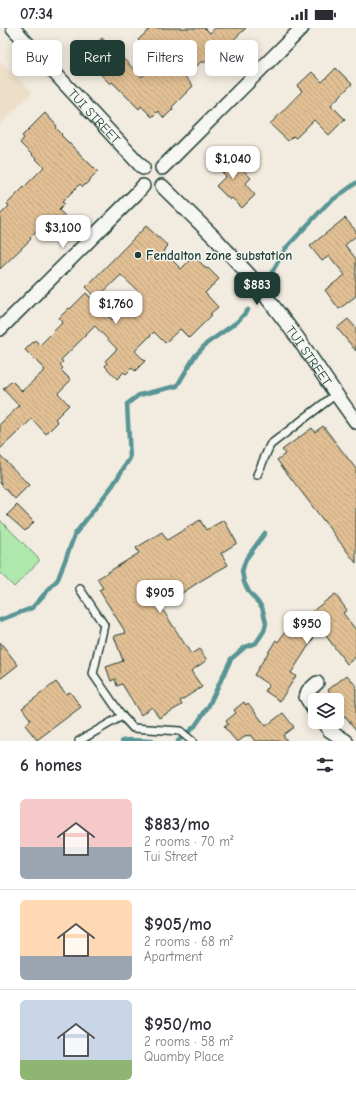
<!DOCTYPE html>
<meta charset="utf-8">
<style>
:root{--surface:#fff;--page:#f2f2f3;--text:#2b2b33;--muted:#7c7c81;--line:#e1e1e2;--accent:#1f3d34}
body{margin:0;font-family:"Comic Neue",sans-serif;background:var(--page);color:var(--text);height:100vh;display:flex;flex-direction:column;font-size:15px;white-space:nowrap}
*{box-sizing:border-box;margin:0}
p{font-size:13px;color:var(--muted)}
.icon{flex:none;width:22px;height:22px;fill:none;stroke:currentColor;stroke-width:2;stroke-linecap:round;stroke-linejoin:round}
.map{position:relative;height:713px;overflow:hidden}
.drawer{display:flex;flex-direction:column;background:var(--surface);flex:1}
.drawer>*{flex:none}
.guide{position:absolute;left:12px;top:12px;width:332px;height:36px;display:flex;gap:8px}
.tools{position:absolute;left:308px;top:665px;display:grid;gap:8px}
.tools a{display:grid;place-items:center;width:36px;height:36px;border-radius:6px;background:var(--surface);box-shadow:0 2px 10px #0003;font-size:20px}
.price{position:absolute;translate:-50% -34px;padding:0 9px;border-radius:8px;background:#fff;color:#222;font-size:13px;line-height:26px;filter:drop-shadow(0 1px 2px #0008)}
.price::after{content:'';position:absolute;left:50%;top:24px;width:12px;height:9px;margin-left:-6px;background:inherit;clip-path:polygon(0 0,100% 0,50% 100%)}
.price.active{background:var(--accent);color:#fff}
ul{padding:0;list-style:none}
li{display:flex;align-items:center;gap:12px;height:100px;padding:0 20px}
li+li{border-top:1px solid var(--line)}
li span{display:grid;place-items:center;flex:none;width:112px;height:80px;border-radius:6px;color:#555}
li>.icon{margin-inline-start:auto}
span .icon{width:48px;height:48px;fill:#fffc;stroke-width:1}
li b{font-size:17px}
h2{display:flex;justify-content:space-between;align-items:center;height:48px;padding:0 20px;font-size:17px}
.tag{padding:0 14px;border-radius:6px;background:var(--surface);box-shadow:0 2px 10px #0003;font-size:14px;line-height:36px}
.tag.active{background:var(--accent);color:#fff}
.status{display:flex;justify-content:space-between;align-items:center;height:28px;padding:0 20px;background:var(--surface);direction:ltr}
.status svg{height:11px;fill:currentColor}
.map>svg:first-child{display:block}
</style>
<div class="status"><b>07:34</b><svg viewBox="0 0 49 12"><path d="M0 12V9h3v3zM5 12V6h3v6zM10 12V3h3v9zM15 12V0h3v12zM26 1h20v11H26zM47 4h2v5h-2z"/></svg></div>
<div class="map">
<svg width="356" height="713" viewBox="0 0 356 713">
<defs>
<pattern id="building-back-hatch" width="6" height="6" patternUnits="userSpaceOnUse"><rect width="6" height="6" fill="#e2bf94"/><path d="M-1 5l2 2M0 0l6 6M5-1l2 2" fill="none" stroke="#c1a580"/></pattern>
</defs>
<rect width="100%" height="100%" fill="#f2ebdf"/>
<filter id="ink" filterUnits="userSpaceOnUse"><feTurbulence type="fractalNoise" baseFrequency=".025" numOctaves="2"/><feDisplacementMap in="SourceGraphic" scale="8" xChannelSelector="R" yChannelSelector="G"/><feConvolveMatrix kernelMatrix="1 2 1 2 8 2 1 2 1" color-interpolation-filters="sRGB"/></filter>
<g filter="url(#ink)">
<polygon fill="#eddec8" points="0,33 32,64 0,97"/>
<polygon fill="#afe8ac" stroke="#679270" points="0,492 40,532 14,559 0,545"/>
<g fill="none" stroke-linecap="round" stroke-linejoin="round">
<g stroke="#599595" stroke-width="4.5">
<polyline points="271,246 285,221 327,176 356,155"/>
<polyline points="0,592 32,580 58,551 75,506 113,457 130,430 127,376 139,367 177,358 195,328 206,316 237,294 248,282"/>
<polyline points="122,713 130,712 152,713"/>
<polyline points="178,713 195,698 208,679 231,631 245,619 256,615 264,603 266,595 262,579 249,564 244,554 242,543 246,531 265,505"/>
</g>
</g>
<g fill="url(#building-back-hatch)" stroke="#1f3d34">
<polygon points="151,0 205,0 210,5 215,0 246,0 230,15 227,12 204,35 202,33 185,49 193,58 172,79 173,81 164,90 158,83 152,89 141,78 139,81 112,54 110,56 93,38 102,31 92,21 102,10 142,49 158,32 138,12"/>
<polygon points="336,40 352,56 331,77 345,91 329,107 314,92 296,110 293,108 288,113 270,96 302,63 297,58 312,44 322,54"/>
<polygon points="45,85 57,98 56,100 62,106 61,107 98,144 83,159 80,156 62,174 65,176 59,182 71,194 63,202 60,199 57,201 48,192 30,210 31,211 0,241 0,187 9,178 7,176 44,139 20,115 24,110 22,108"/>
<polygon points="223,122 251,150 245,156 255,167 242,180 232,170 230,172 216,158 226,148 211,133"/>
<polygon points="345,190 356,203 356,208 345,217 356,231 356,268 339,281 325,262 345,247 329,228 322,233 310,218"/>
<polygon points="146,198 168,218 163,223 181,241 194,228 207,241 208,240 219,251 205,265 218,279 210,286 212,287 189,310 180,301 165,315 154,304 135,323 145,333 135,343 132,340 126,346 124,344 117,351 105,338 107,335 105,333 117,321 95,298 61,332 63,334 60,337 63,340 61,342 71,352 58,365 69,377 55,391 58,394 46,406 32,391 0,421 0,396 19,378 3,361 12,353 22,363 45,342 25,322 35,312 40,317 63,294 59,290 69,280 70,281 86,265 112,292 139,264 121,247 97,270 86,259"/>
<polygon points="348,291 356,300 356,323 337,300"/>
<polygon points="323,398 356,441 356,535 277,432 285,426 282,422 312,400 315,404"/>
<polygon points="0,427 29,457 15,471 0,455"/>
<polygon points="17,477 34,494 25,503 7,487"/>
<polygon points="200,492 206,502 224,492 237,515 221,525 228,537 202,552 161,579 191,626 199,621 207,632 191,643 202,659 180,673 182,677 159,690 152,679 141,687 122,656 117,658 115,651 111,653 106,639 123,633 114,608 126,605 99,562 103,560 97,551 139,525 136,520 162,504 167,512"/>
<polygon points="335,566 347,582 343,585 356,602 356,629 347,636 320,600 291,645 296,648 280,673 265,663 269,657 254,647 276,612 278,614 285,604"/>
<polygon points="0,614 18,637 0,651"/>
<polygon points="347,647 356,658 356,702 345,688 343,689 337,681 337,672 336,672 328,662"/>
<polygon points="56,654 66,666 70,664 81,679 37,712 25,697 31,692 22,680"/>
<polygon points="244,674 246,677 248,675 266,698 283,685 294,699 283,707 287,713 255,713 250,707 248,708 247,707 239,713 236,713 224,699 228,696 226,693 236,685 234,682"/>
</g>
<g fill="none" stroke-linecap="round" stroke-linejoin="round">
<defs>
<g id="service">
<polyline points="257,447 270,417 336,366"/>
<polyline points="80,561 104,597 93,646 122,688"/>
<polyline points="79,713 122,688 133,700 180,703 192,713"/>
</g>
<g id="minor">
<path id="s1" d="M13,0L143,140"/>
<polyline points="162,140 302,0"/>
<path id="s2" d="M162,158L216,211L251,249L297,309L336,366L356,394"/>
<polyline points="0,301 136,166 143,158"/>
<polyline points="315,684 306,669 308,663 317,655"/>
<polyline points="323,694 329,702 346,713"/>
</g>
</defs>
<use href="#service" stroke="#1f3d34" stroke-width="10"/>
<use href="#minor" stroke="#1f3d34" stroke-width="16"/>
<use href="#service" stroke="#f6f6f2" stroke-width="7"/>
<use href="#minor" stroke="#f6f6f2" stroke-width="13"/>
</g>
</g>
<circle fill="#1f3d34" stroke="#f6f6f2" stroke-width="1.5" cx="138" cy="227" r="4"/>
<g text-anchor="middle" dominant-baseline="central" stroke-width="3" stroke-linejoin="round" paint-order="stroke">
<g font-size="13" fill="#1f3d34" stroke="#f6f6f2">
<text stroke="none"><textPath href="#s1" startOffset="120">TUI STREET</textPath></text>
<text stroke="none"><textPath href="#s2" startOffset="225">TUI STREET</textPath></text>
</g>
<g font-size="13" font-weight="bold" fill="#1f3d34" stroke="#f6f6f2" text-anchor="start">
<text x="146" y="227">Fendalton zone substation</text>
</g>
</g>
</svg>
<div class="tools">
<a><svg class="icon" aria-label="layers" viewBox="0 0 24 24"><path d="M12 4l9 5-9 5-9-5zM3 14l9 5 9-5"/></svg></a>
</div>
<b class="price" style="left:233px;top:152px">$1,040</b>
<b class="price" style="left:63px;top:221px">$3,100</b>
<b class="price active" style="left:257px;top:278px">$883</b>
<b class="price" style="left:116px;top:297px">$1,760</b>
<b class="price" style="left:160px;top:586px">$905</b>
<b class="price" style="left:307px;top:617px">$950</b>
<div class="guide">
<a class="tag">Buy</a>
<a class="tag active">Rent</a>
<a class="tag">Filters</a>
<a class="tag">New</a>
</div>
</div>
<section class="drawer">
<h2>6 homes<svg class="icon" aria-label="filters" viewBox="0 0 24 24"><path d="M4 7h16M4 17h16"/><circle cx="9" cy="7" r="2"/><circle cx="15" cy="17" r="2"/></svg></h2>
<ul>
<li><span style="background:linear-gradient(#f6c9c9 60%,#9aa5b1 0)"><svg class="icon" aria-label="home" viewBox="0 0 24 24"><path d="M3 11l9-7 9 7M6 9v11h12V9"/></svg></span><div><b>$883/mo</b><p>2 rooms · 70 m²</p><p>Tui Street</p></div></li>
<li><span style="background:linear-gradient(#ffd9b3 70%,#9aa5b1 0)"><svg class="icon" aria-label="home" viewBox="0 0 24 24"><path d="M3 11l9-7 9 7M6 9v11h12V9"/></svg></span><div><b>$905/mo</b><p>2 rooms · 68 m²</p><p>Apartment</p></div></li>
<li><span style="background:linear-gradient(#c9d6e8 75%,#8fb573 0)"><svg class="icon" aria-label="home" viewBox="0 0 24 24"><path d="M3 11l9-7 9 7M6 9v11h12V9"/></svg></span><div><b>$950/mo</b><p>2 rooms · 58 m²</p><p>Quamby Place</p></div></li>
</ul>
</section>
